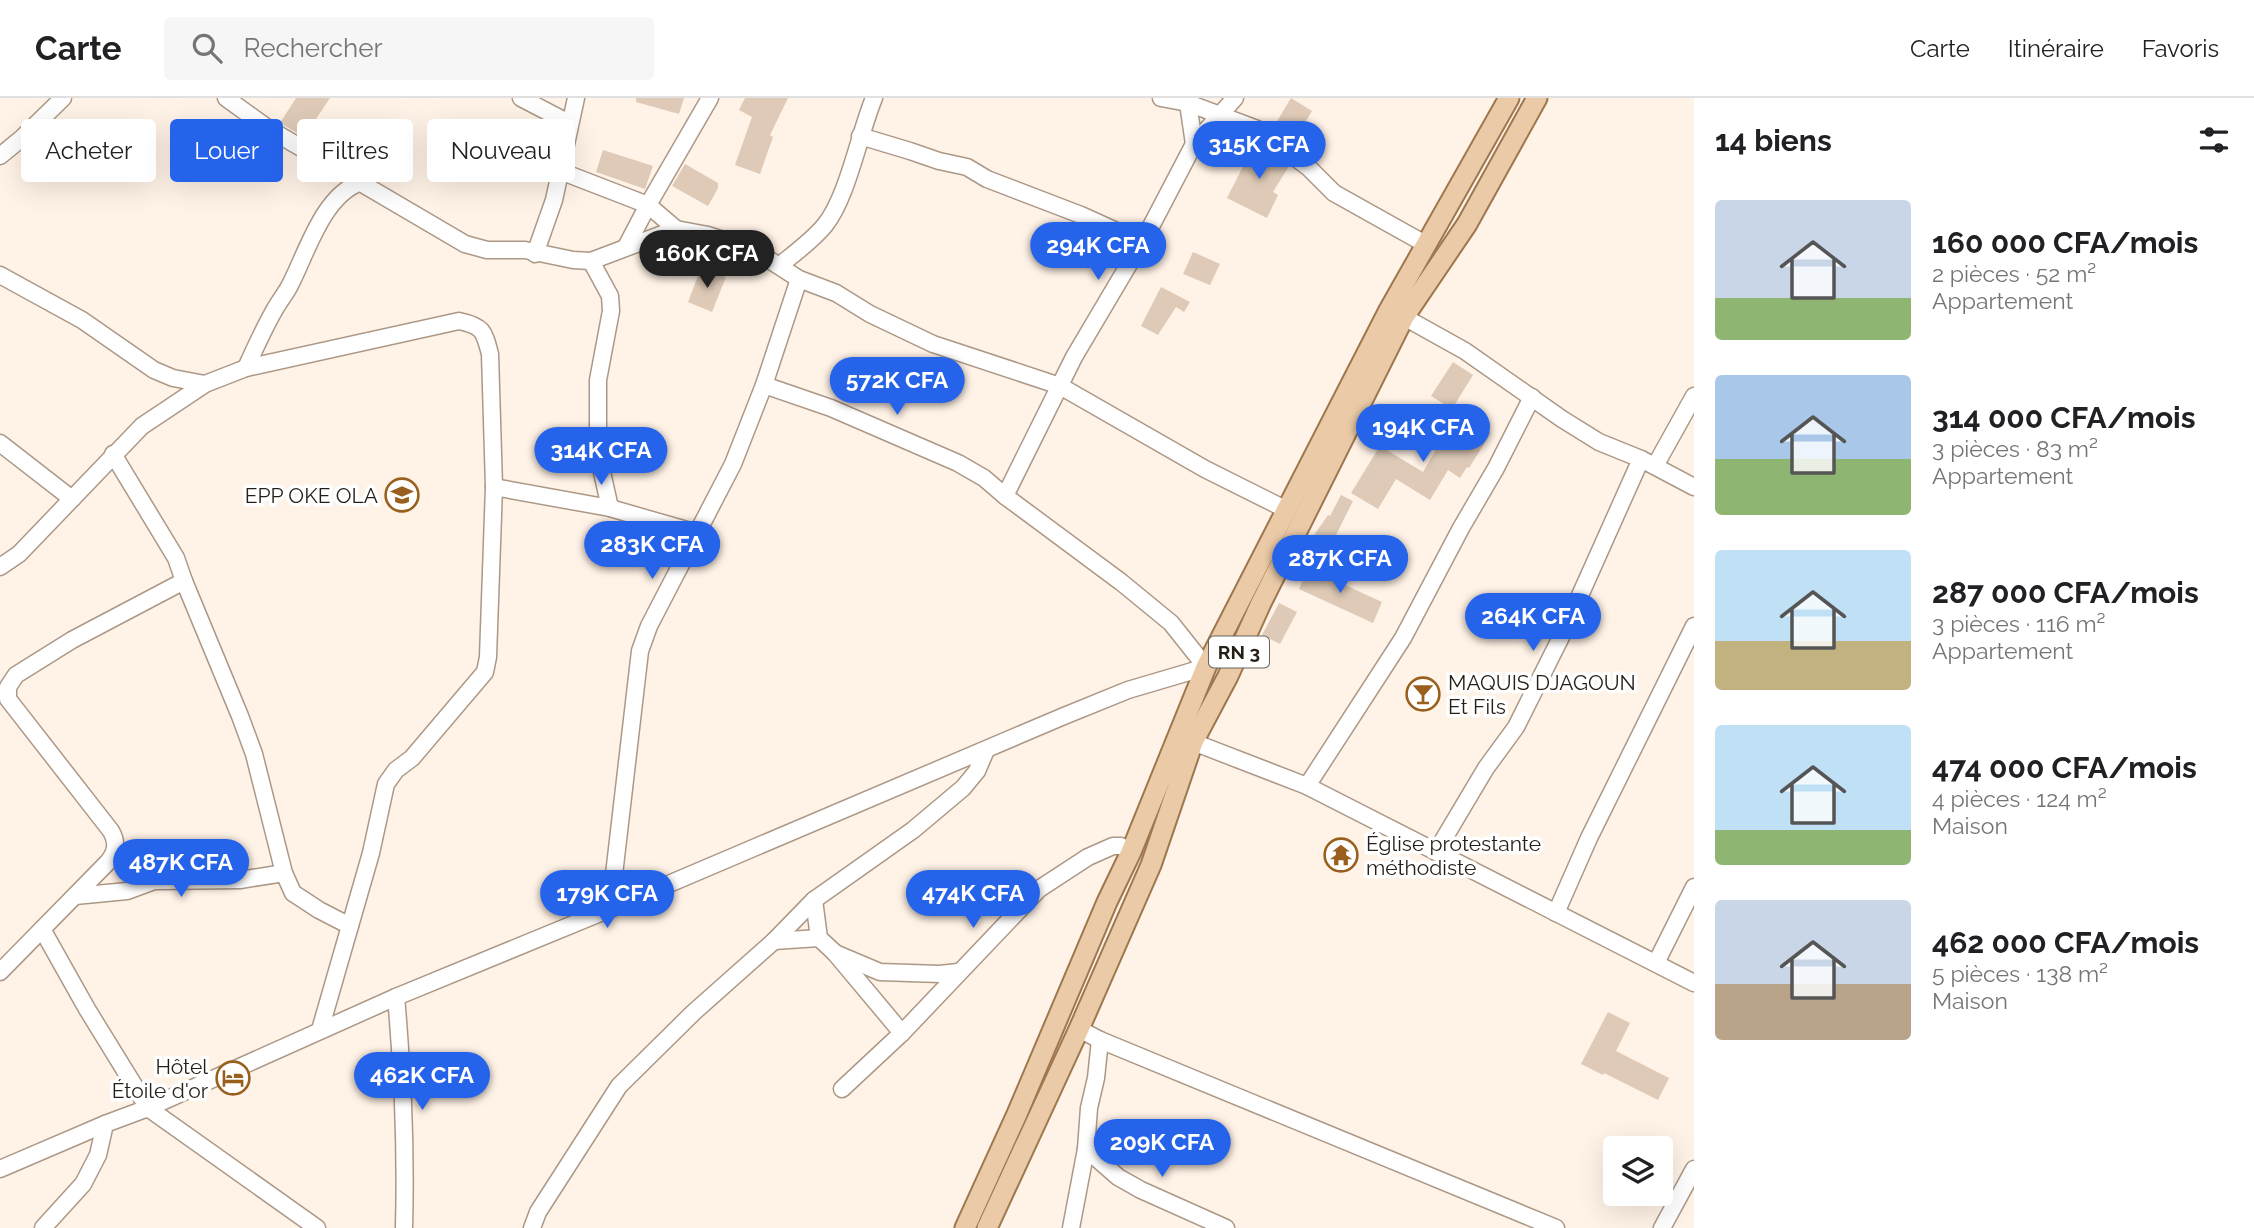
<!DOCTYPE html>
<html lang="fr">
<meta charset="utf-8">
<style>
:root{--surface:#fff;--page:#f6f6f6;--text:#202124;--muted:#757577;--line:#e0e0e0;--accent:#2563eb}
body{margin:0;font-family:Raleway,sans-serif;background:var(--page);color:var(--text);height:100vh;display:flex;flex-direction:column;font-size:26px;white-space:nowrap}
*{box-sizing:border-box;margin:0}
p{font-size:23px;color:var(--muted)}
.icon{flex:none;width:38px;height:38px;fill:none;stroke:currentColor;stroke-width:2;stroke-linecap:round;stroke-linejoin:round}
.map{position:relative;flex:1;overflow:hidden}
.sheet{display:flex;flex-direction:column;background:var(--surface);width:560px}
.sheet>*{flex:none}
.hud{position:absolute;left:21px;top:21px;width:665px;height:63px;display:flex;gap:14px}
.controls{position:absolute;left:1603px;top:1038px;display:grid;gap:14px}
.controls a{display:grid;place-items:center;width:70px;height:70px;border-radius:7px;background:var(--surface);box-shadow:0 7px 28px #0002;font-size:35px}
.price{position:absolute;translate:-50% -60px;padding:0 16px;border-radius:24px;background:var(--accent);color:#fff;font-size:23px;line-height:46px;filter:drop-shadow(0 2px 4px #0008)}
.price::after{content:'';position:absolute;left:50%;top:42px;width:21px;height:16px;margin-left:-10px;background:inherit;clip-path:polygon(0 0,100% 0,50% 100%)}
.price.active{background:#222;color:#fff}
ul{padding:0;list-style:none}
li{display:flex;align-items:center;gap:21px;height:175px;padding:0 21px}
li span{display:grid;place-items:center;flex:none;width:196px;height:140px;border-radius:7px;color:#555}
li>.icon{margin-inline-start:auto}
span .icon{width:84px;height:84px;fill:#fffc;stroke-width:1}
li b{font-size:30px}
h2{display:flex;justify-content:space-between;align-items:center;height:84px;padding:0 21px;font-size:30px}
.chip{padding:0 24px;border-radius:7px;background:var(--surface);box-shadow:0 7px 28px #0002;font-size:24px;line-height:63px}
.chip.active{background:var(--accent);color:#fff}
header{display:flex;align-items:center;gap:42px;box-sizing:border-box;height:98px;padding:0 35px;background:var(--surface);border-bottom:2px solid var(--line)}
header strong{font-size:33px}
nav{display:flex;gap:38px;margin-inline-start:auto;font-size:24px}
.search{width:490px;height:63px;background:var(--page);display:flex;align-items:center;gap:18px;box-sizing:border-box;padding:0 24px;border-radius:7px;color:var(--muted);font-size:26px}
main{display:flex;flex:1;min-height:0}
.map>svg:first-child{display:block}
</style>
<header>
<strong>Carte</strong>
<div class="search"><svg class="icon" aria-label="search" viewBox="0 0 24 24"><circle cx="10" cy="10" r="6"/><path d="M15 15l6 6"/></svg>Rechercher</div>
<nav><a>Carte</a><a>Itinéraire</a><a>Favoris</a></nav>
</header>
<main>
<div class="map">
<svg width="1694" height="1130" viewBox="0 0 1694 1130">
<rect width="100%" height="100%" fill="#fff2e6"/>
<g fill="#decab7">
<polygon points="296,0 330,0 304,39 280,25"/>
<polygon points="636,0 684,0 679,16 636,4"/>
<polygon points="745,0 788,0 770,37 773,39 760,76 735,67 752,19 739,12"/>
<polygon points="1291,0 1312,13 1293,45 1273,30"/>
<polygon points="1256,43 1289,68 1273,94 1278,97 1267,120 1227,100"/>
<polygon points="603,52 653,68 645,91 596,74"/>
<polygon points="685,66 718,85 718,90 708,108 672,88"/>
<polygon points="676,143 697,151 689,175 667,168"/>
<polygon points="1193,154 1220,166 1210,187 1183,176"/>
<polygon points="701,170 726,179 712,214 688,204"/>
<polygon points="1161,189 1190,204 1184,214 1176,209 1158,237 1141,228"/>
<polygon points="1453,264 1473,277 1452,311 1431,298"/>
<polygon points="1457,314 1491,335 1469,370 1467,369 1460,380 1448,372 1430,402 1396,381 1378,411 1351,395 1380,348 1423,374 1437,350 1435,349"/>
<polygon points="1341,397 1353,403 1336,437 1390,455 1383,472 1322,451 1310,443 1328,417 1330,418"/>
<polygon points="1308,470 1382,504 1373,525 1299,491"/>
<polygon points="1279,505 1297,514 1280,546 1262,537"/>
<polygon points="1608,914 1630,925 1616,953 1669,980 1658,1002 1604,975 1603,977 1581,966"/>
</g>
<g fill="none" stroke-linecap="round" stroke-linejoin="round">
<defs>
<g id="minor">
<polyline points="226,0 269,31 465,146 487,152 525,152 573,162 591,163 676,131 708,137 754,152 799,181 836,195 870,216 933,246 1060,288 1205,371 1287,412"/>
<polyline points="521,0 569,25"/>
<polyline points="1161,0 1188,5 1257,31 1309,70 1334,95 1427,147"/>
<polyline points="1188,5 1194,46"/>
<polyline points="860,38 910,53 939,63 967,69 987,81 1081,117 1114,132 1128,144 1133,151 1135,159"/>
<polyline points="0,58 22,40 63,0"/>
<polyline points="560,73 648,107 626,149"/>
<polyline points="676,131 648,107 710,0"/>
<polyline points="535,156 554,102 576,0"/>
<polyline points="591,163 610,198 611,213 598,282 598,356 610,410"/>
<path d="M780,167C795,155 813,142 825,127C848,98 859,36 874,0"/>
<polyline points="0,177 82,222 154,272 173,280 205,286"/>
<polyline points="1404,219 1465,253 1562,321 1599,344 1641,361 1694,389"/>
<path d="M246,270C255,250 264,230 275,211C279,204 285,196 289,189C307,155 322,98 361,84"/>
<polyline points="0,345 72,401"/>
<polyline points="1655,368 1694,298"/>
<polyline points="494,389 610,410 697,435"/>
<polyline points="1005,398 1074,259 1148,134 1194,46 1235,0"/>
<path d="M0,469L19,456L142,328L205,286L246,270L459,223C483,228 484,233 490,256L494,389L488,559L485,574L412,660L396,672L386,686L371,755L320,932"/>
<polyline points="184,483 240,618 254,656 284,775 293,795 319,812 350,828"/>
<polyline points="1193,644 1307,688 1694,885"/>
<polyline points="1307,688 1403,540 1461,430 1496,370 1532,299"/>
<polyline points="1436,754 1486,670 1516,629 1565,531 1641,361"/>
<polyline points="75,798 127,793 154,783 240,782 284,775"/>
<polyline points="814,802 819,840 835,855 902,935"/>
<polyline points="610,811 640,553 649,528 733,366 764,287 799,181"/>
<polyline points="1556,815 1589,740 1694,528"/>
<polyline points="42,831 87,911 148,1010 317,1130"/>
<polyline points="774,843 819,840"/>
<polyline points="835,855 880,874 940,876 958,874"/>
<polyline points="1656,865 1694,789"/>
<path d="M0,874L107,765C116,755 118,745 111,733L8,601V589L16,577L72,542L184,483L176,460L113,356"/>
<path d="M396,899C403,976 406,1053 404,1130"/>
<polyline points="1079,931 1100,942 1556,1130"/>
<polyline points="842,991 902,935 1039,791 1088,759 1113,748 1121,748 1131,754"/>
<polyline points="1086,1051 1118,1079 1141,1092 1226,1130"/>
<polyline points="0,1071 105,1026 148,1010 396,899 610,811 1064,618 1128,592 1206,569 1171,525 1121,484 1005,398 984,380 958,365 831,310 764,287"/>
<polyline points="43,1130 83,1086 98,1057 105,1026"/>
<polyline points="532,1130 538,1114 619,988 694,914 774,843 814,802 913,732 963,690 977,673 986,652"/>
<polyline points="1071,1130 1086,1051 1089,1010 1096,980 1100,942"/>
<polyline points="1662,1130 1694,1071"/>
</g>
<g id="major">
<polyline points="965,1130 1017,1016 1107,804 1131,754 1206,569 1388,214 1509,0"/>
<polyline points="987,1130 1079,931 1151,767 1193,644 1228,578 1261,505 1404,219 1467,126 1537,0"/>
</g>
</defs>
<use href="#minor" stroke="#ac9886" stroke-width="19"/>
<use href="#major" stroke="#9e774f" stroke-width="23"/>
<use href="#minor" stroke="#fff" stroke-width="16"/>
<use href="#major" stroke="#ebcaa7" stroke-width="19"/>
</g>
<defs>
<symbol id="school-ring" viewBox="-11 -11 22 22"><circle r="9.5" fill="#fff" stroke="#98601c" stroke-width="1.5"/><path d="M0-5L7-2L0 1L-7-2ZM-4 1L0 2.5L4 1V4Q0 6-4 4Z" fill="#98601c"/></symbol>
<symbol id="bar-ring" viewBox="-11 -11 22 22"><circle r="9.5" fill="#fff" stroke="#98601c" stroke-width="1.5"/><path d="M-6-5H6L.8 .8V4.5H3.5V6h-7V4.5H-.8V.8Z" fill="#98601c"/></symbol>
<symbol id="temple-ring" viewBox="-11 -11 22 22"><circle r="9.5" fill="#fff" stroke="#98601c" stroke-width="1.5"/><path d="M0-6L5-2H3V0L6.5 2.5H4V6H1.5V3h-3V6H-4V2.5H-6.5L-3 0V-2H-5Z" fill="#98601c"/></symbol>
<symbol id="hotel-ring" viewBox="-11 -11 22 22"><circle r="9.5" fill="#fff" stroke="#98601c" stroke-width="1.5"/><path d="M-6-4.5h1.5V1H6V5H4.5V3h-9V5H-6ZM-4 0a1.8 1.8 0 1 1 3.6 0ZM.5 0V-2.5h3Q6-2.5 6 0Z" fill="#98601c"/></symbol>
</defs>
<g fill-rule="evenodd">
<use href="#school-ring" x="383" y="378" width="38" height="38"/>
<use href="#bar-ring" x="1404" y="577" width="38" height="38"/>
<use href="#temple-ring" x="1322" y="738" width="38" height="38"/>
<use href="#hotel-ring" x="214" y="961" width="38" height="38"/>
</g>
<g text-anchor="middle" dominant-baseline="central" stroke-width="7" stroke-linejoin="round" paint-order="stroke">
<rect fill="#fff" stroke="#67625d" stroke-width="2" x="1209" y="538.5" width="60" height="31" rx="5"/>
<g font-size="19" font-weight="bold" fill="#261f17">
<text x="1239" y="554">RN 3</text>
</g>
<g font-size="21" fill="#261f17" stroke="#fff" text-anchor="end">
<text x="378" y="397">EPP OKE OLA</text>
<text x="1448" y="584" text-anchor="start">MAQUIS DJAGOUN<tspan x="1448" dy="24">Et Fils</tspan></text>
<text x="1366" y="745" text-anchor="start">Église protestante<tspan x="1366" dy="24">méthodiste</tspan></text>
<text x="208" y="968">Hôtel<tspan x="208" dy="24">Étoile d'or</tspan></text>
</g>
</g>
</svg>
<div class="controls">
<a><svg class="icon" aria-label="layers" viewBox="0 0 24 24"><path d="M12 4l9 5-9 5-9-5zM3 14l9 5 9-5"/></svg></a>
</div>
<b class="price" style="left:1259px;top:83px">315K CFA</b>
<b class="price" style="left:1098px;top:184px">294K CFA</b>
<b class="price active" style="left:707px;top:192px">160K CFA</b>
<b class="price" style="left:897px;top:319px">572K CFA</b>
<b class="price" style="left:1423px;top:366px">194K CFA</b>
<b class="price" style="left:601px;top:389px">314K CFA</b>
<b class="price" style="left:652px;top:483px">283K CFA</b>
<b class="price" style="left:1340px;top:497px">287K CFA</b>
<b class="price" style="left:1533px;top:555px">264K CFA</b>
<b class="price" style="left:181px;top:801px">487K CFA</b>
<b class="price" style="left:607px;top:832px">179K CFA</b>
<b class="price" style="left:973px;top:832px">474K CFA</b>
<b class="price" style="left:422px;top:1014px">462K CFA</b>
<b class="price" style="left:1162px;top:1081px">209K CFA</b>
<div class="hud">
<a class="chip">Acheter</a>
<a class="chip active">Louer</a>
<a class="chip">Filtres</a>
<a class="chip">Nouveau</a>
</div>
</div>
<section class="sheet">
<h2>14 biens<svg class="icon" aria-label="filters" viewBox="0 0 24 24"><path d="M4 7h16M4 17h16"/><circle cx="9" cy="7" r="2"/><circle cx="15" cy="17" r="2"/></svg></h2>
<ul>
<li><span style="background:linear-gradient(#c9d6e8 70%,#8fb573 0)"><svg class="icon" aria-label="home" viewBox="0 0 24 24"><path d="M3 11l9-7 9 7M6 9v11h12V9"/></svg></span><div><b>160 000 CFA/mois</b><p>2 pièces · 52 m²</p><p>Appartement</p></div></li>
<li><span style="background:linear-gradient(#a9c7e8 60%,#8fb573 0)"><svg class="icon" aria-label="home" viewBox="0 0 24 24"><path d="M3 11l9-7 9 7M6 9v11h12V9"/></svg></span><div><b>314 000 CFA/mois</b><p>3 pièces · 83 m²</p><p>Appartement</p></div></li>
<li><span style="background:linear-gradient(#bfe0f5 65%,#c2b280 0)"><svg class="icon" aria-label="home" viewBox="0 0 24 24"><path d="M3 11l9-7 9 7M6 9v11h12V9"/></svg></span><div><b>287 000 CFA/mois</b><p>3 pièces · 116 m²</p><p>Appartement</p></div></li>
<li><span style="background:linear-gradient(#bfe0f5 75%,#8fb573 0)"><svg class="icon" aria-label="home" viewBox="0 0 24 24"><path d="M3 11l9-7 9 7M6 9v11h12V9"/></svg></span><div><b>474 000 CFA/mois</b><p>4 pièces · 124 m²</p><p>Maison</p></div></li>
<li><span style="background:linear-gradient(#c9d6e8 60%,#b9a48a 0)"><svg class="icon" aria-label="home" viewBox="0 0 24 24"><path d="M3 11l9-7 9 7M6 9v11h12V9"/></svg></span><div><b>462 000 CFA/mois</b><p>5 pièces · 138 m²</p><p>Maison</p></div></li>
</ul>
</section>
</main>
